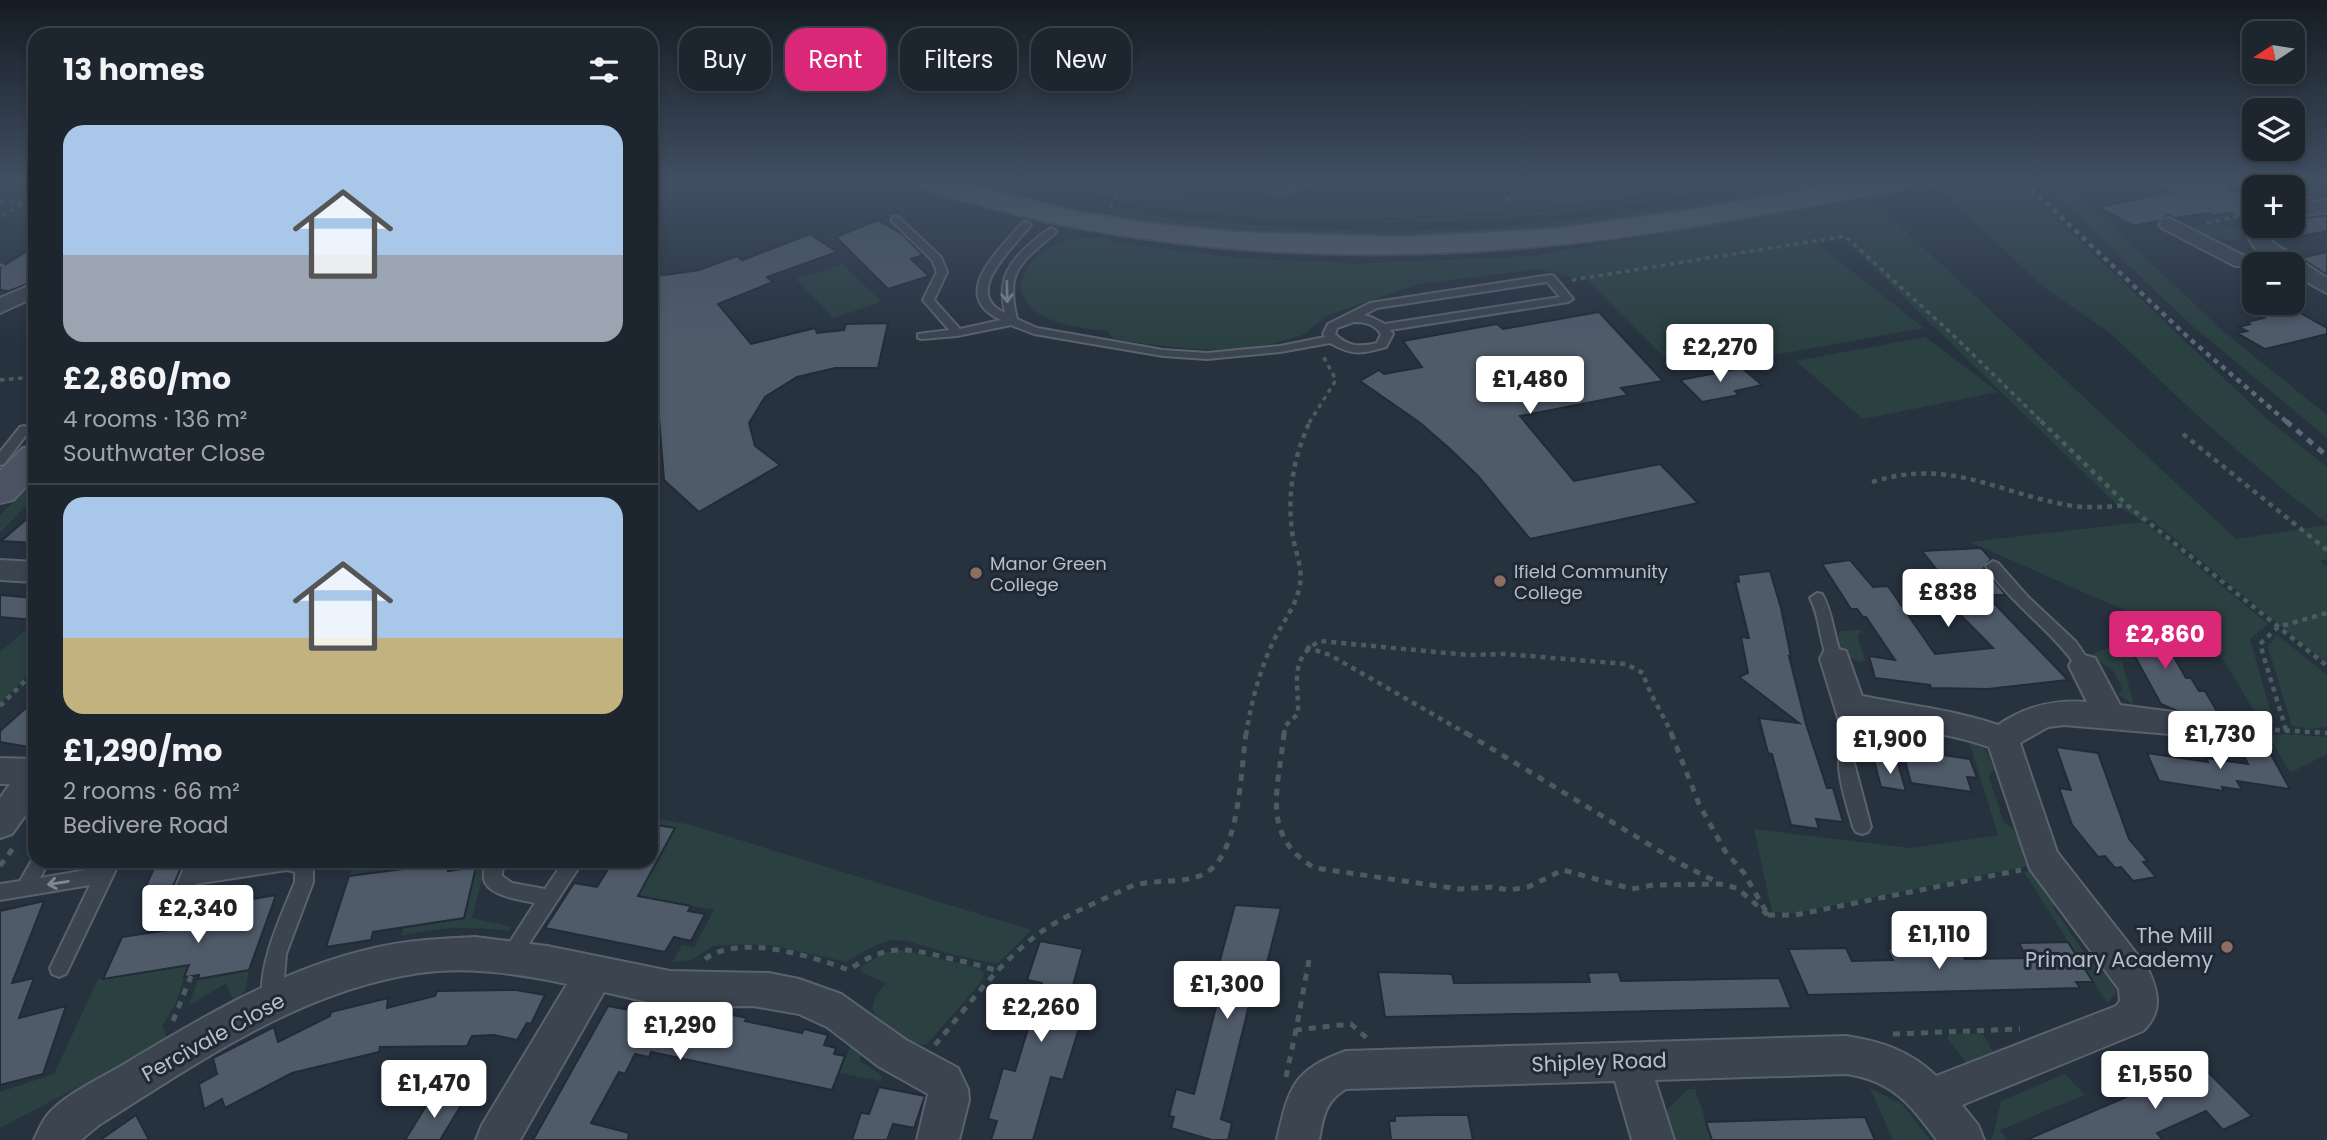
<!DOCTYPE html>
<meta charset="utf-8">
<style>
:root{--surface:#1d262f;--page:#2a323b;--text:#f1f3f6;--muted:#a0a5aa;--line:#3b434b;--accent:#db2777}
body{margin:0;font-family:Poppins,sans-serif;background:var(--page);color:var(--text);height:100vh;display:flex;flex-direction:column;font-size:26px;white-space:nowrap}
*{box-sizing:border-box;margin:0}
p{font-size:23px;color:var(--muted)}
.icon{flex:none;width:38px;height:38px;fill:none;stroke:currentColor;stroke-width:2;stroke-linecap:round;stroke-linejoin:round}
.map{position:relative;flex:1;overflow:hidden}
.side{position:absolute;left:28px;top:28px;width:630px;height:840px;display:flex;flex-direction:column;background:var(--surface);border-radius:21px;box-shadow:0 4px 10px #0003,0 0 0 2px var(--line)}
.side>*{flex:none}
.top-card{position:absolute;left:679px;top:28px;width:665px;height:63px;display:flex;gap:14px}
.needle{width:46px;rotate:258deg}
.controls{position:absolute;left:2242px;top:21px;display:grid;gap:14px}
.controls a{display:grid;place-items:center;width:63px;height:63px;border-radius:14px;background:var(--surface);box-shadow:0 4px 10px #0003,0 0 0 2px var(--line);font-size:35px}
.price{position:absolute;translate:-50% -60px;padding:0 16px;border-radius:7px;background:#fff;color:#222;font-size:23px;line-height:46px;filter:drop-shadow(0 2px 4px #0008)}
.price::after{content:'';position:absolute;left:50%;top:42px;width:21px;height:16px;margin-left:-10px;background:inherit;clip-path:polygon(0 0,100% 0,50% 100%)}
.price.current{background:var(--accent);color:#fff}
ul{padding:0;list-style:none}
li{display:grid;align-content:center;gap:14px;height:371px;padding:0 35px}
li+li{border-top:2px solid var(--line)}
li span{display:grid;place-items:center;height:217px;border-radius:21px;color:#555}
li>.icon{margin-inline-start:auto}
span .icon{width:126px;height:126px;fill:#fffc;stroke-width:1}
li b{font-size:30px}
h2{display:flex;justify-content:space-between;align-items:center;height:84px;padding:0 35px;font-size:30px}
.pill{padding:0 24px;border-radius:21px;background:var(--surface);box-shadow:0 4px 10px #0003,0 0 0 2px var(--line);font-size:24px;line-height:63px}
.pill.current{background:var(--accent);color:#fff}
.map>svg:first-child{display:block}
</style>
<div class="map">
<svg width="2327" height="1140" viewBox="0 0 2327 1140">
<rect width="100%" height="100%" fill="#27323f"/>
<g fill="#2a4041">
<path d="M1042,182H1135L1139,189L1271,208L1350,213L1482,200L1592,184L1590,182H1719C1649,194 1579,206 1508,212C1354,224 1192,218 1042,182Z"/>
<path d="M1742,182H1759C1683,195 1606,209 1529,216C1391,228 1254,221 1117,203L1119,200C1254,219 1391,225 1527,213C1599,207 1671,194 1742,182Z"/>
<path d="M1813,182H1874L1667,218L1453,239L1259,236L1126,222L1130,215L1112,213L1114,210C1226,225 1340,234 1454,229C1575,224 1693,202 1813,182Z"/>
<polygon points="1957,182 2018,182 2267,419 2327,467 2327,523 2286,492 2201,419 2110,333 2041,285 1937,186"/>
<polygon points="2042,182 2065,182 2224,332 2327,415 2327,438 2189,323"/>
<path d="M1870,198L2236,539L2327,525V559L2320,561L2327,566V664L2152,520L2144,522L2268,624L2250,639L2274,724L2261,723L2219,652L1970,542L2143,522L2118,506L1844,239L1817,244L1924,328L1679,372L1588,281L1538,269L1419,284L1328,315L1309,330L1308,333C1242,359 1182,349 1113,339L1107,331C1076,327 1028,324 1020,286C1032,244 1067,237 1106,237L1109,242L1239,258L1358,264L1532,256Z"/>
<polygon points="2213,223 2241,230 2242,236 2236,241 2211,238 2190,228"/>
<polygon points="843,264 881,302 833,318 796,279"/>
<polygon points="1925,337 1998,392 1863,419 1796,361"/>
<polygon points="25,491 35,492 35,496 0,533 0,515"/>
<polygon points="33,624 35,668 0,703 0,652"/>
<polygon points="1863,630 1857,636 1865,660 1859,663 1842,652 1838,634 1841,631"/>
<polygon points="2277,635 2327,675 2327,727 2312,729 2292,726 2268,647"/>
<polygon points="2108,648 2135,651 2140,662 2122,662 2134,705 2118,694 2123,689 2112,669 2093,658 2092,654"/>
<polygon points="2287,734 2327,737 2327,754 2290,773 2269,736"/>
<path d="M1968,738C1985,744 1988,752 1994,769L1989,777L2003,821L2015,830L2028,866L1795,913L1772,912L1754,829L1910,848L1998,835Z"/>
<polygon points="651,817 691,825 1031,930 999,962 994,963 954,955 907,941 892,940 876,945 846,962 777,946 747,944 713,946 692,960 673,962 682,945 694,947 714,910 638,896 674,828 651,824"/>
<path d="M354,861H483L485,866L472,918L512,927L509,931C473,926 437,927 401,936L404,927L464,918L475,867L448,871L449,863L349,876Z"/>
<polygon points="2032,870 2054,898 2054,909 2086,955 2098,968 2111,976 2117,992 2107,1003 2024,872"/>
<path d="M901,950L978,968L984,973L981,982L927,1044C909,1048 880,1024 872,1009L876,996L886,983L863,973L860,968L883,953Z"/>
<polygon points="189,965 175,1005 162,1026 168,1041 111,1081 80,1086 0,1128 0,1092 54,1074 98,979"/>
<polygon points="249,970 246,989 235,1003 226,983 189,1006 198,979"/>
<polygon points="1949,1034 1983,1034 1995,1055 1973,1066 1967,1064 1947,1038"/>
<polygon points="852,1043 860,1047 860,1061 881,1075 881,1081 839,1073"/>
<polygon points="2065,1074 2085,1095 2000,1130 2007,1140 1992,1140 2001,1101"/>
<polygon points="1870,1088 1903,1105 1930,1140 1893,1140"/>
<polygon points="1688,1089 1695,1089 1712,1140 1674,1140 1666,1111"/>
</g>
<g fill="#505b6a" stroke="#222b37" stroke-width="2">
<polygon points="2153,182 2226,182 2230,192 2238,190 2254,199 2254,218 2248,222 2229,212 2213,216 2208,213 2175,218 2168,215 2158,221 2133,226 2098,207 2172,192"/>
<polygon points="2284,182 2318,199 2292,202 2292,187 2264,186"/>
<polygon points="2327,215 2327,231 2283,240 2271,234 2269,226 2292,226 2292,220"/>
<polygon points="878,220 902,234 923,255 911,259 929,276 888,289 836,237"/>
<polygon points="810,234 837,252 767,277 773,282 718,304 751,344 815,328 817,333 844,330 846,324 888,323 878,368 835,368 797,377 765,397 749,423 755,446 780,465 699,512 664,480 659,418 651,417 651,273 665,275 699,270 737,256 742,260"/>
<polygon points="35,246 35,281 9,291 0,290 0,268"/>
<polygon points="2327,252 2327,275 2301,258"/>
<polygon points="2286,305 2327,328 2327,334 2265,349 2237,333 2247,331 2239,327 2250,324 2247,322 2264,318 2254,313"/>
<polygon points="1599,312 1663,381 1621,388 1628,395 1520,416 1574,481 1660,464 1698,503 1530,539 1478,476 1449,448 1419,422 1360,381 1379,370 1384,374 1422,367 1403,341 1497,324 1503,329"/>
<polygon points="1742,368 1762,385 1735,391 1739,395 1702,402 1680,380"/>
<polygon points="35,512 35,543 1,541"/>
<polygon points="1981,548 1991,559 1984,568 2006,595 1986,595 2068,680 1988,689 1931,688 1930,685 1875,678 1869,656 1895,660 1866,617 1863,617 1857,609 1851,609 1822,564 1850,560 1873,587 1888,586 1935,654 1993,648 1931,585 1948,584 1922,551"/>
<polygon points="1770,571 1781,608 1791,657 1789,656 1806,724 1827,788 1833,788 1843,822 1816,819 1819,829 1791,825 1772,754 1768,753 1759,718 1799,723 1739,677 1748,673 1741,637 1749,638 1735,581 1739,582 1738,575"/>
<polygon points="0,595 35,598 35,620 0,617"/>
<polygon points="2113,617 2132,618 2142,629 2159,631 2186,678 2191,678 2199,691 2205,691 2221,718 2184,714 2161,704"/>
<polygon points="35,700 35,748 0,742 0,731"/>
<polygon points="2056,747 2098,753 2129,839 2148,861 2143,862 2156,877 2133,881 2121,867 2115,868 2105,856 2098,857 2072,825 2059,788 2071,790"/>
<polygon points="2239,747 2269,751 2290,789 2237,781 2242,790 2222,787 2224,791 2159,781 2147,753 2208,762 2206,758 2248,764"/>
<polygon points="1902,749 1970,759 1977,778 1967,777 1972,792 1911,783"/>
<polygon points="1874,760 1898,764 1906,791 1881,787"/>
<polygon points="651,824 675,828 638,896 691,906 688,911 705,914 691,941 674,937 665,952 545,928 574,883 597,887 613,861 651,861"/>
<polygon points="157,861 184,861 171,891 142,895"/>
<polygon points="450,863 448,871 476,867 464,918 373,932 371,940 326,947 349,876"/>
<polygon points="276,895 249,970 198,979 199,975 184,977 189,965 103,979 122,937 220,922 228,903"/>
<polygon points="44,901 12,983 34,978 19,1018 66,1006 43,1074 0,1085 0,911"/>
<polygon points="1235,905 1281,908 1262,983 1255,981 1221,1119 1232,1123 1228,1140 1212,1140 1171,1128 1174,1117 1169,1116 1176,1089 1194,1094 1217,1003 1203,999 1208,981 1214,982"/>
<polygon points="1040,941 1083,949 1072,989 1090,993 1063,1080 1051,1077 1033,1140 991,1140 997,1121 988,1119 1003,1068 1015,1071 1042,983 1027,980"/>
<polygon points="2068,942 2093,982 2076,982 2080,988 1808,995 1788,949 1846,948 1852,961 1893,960 1887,949 1957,944 1965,959 2027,958 2019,943"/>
<polygon points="1378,972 1452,974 1454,983 1590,982 1588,973 1618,972 1621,981 1779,978 1791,1008 1385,1017"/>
<polygon points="516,990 545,995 531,1024 527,1023 517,1040 494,1035 472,1036 467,1046 380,1047 379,1052 292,1073 225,1108 222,1099 204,1109 199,1084 217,1074 213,1058 274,1027 278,1042 330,1016 331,1012 388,998 387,1008 435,996 437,991"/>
<polygon points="608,1006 704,1024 706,1020 718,1023 723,1013 747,1018 745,1021 802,1033 804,1029 828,1035 824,1045 836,1048 834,1054 845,1056 832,1090 651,1052 649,1057 635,1054 625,1074 619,1072 591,1123 629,1133 628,1140 533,1140"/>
<polygon points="2201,1065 2252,1116 2223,1130 2206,1111 2157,1133 2163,1140 2026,1140"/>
<polygon points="879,1087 925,1096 914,1128 893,1124 887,1140 852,1140 861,1113 869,1114"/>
<polygon points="431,1098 462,1104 440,1140 405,1140"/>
<polygon points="136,1115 149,1140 100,1140"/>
<polygon points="1431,1115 1468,1115 1473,1140 1391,1140 1389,1121 1395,1121 1395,1116"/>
<polygon points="1865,1117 1875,1140 1712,1140 1706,1122"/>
</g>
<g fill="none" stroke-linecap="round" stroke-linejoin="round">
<defs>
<g id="lane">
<path d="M892,217H898L941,257L947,272L934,300L960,329L1001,320C947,295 1000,250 1022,223L1026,222L1031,225C1015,246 960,293 1005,313C998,283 1006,265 1029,245C1036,239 1043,232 1051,228L1056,231L1055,233C1020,264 1005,270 1017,319L1037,328L1163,350L1207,353L1280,346L1325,337L1323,334L1328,324L1370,303L1550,275L1554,276L1573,299L1568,302L1390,330L1393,334L1386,347C1361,354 1353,356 1330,343L1280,352L1207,359L1163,356L1034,334L1011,325L957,336L922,339L918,338V334L949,330L923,300L937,272L932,260L892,221ZM1547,282L1560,297L1385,324L1373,318L1364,315L1377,308ZM1354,322C1365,322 1374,324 1381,334L1377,343C1360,347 1348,347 1335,334L1337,328Z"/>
<polygon points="24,426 30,430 4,464 0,465 0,452 20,427"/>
<path d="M1993,561L1998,563L2029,598L2076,642L2092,666L2089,670H2079C2053,631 2012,605 1986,566Z"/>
<path d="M1817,593L1822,594C1834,614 1833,638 1843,659L1840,663H1830C1818,641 1821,618 1810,598Z"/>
<path d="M1858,732L1864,734L1866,738L1855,754L1854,763L1871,827L1868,832L1862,834L1856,832L1853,827C1847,802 1822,743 1858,732Z"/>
<polygon points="35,855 35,861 49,861 40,878 98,868 102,861 120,861 66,974 59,977 52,974 50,968 90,885 0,900 0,884 20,881"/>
<path d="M187,861H205L202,868L249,861H307L313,870V882L286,954L282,1001L279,1007L272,1010L265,1007C252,977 283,911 295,882V872L287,870L195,884L176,927L170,929L164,927L161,921Z"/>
<path d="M485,861H503L502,876L512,883L545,889L564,861H583L517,962L510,964L503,962L501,956L535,903C522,900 487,896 484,879C483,874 485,866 485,861Z"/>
</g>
<g id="street">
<polygon points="1278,182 1312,182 1310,186 1278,194 1271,192 1269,188"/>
<polygon points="2229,182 2254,182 2262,187 2254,187 2254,196"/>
<polygon points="2327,200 2327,212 2292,217 2292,205"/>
<polygon points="2169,218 2249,258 2252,262 2249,266 2235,266 2162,228 2159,224 2162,220"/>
<path d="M2254,221V226H2266L2269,238L2275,244L2327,278V293L2292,274V264C2270,264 2248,250 2246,226Z"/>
<polygon points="35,283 35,297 0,313 0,298"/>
<polygon points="0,560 35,562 35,582 0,580"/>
<path d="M1835,648L1846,651L1862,696C1908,705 1954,710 1998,725C2026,706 2054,699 2087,702L2069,666L2073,658L2084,655L2095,658L2120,705L2181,713L2186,722L2181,731L2170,734L2064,725L2048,727L2020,743L2057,852L2147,967C2158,990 2164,1011 2143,1031L1962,1105L1978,1125L1984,1140H1937C1910,1104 1893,1081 1846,1074L1655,1080L1674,1140H1632L1615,1081L1346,1089C1325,1101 1323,1118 1319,1140H1277C1289,1087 1293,1070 1346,1051L1846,1036C1880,1041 1911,1051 1936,1076L2116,1006L2120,1001L2119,989L2030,869L1989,747C1950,733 1909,730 1869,721L1874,738L1869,747L1858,750L1847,747L1820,659L1824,651Z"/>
<polygon points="0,758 35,759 35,802 12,834 0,838 0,798 10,784 0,784"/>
<path d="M475,937L547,946L670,971L769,973L799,979L841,994L906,1040L958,1068L968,1089L969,1100L959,1140H917L928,1094L878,1066L827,1027L799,1014L753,1006L670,1007L604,992L520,1140H476L482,1125L567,984C519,974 468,966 419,973C299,991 199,1062 99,1125L81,1140H34C39,1129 44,1117 53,1109C72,1091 99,1079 121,1066C199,1019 280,970 370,949C405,940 439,939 475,937Z"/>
</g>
<polygon id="secondary" points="35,445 35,477 13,500 0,503 0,471 23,448"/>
<path id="primary" d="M915,182H958L1078,212L1157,224L1238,232L1399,237L1553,229L1683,211L1852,182H1912L1908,187L1899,190C1784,210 1670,234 1554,245C1396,261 1234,257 1078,228C1024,218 971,203 919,187Z"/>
</defs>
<use href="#lane" stroke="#59626d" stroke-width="4"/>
<use href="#street" stroke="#59626d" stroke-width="4"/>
<use href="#secondary" stroke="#59626d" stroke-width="4"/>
<use href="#primary" stroke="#444d58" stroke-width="4"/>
<g stroke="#495d5f" stroke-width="3.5" stroke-dasharray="4.5 4.5" stroke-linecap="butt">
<polyline points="1396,182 1399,187 1414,187 1413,182"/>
<polyline points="2210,182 2219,187"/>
<polyline points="1921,187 1948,182"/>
<polyline points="0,201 24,203 0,217"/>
<polyline points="1507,201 1515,182"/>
<polyline points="1110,207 1117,198"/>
<polyline points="2207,223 2239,216"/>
<polyline points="0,265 31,272"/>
<polyline points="1572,280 1845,236 1952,334 2043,423"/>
<polyline points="0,380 35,377"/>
<polyline points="1309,423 1336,380 1322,354"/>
</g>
<g stroke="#495d5f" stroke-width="4.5" stroke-dasharray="5 5" stroke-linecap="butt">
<polyline points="2041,421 2127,505 2327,666"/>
<polyline points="2183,434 2327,550"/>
<path d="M1872,482C1953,457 1997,494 2073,506C2091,508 2109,507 2127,505"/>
<polyline points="1306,647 1330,655 1469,735"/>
<polyline points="0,706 35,671"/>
<polyline points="2195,725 2327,733"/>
<polyline points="2286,730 2260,644 2278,627 2327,613"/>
<path d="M1246,735C1251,703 1259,672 1273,642C1282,623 1297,605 1300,584C1303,566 1294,549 1292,531C1287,493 1294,456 1310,421"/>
<path d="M1284,735L1285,726L1298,714C1299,683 1288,659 1320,641L1468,655L1505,654L1626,664L1643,673C1649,695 1663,713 1672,735"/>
</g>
<g stroke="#495d5f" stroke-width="5" stroke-dasharray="7 7" stroke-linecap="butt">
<path d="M1284,733C1279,787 1259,836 1315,868L1459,889L1492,887L1509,890L1528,887L1563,870L1632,889L1653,885L1720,884L1737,888L1768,915"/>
<polyline points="1466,733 1681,864 1719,883"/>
<polyline points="1671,733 1699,804 1725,851 1744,873 1768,915"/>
<polyline points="0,866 16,844"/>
<polyline points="1768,915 1795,915 2021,870"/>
<polyline points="215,924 228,889"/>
<path d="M705,959C741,933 810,956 849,970C886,943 907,948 948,958C965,962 981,965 997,971"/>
<polyline points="1309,960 1296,1030 1351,1024 1368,1039"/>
<polyline points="173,1021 191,976"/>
<polyline points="1893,1034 2020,1029"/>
<path d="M935,1045C968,1006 999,962 1041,932C1067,914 1098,902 1127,888C1155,875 1196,890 1217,863C1240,834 1241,769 1246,733"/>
<polyline points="1286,1077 1296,1030"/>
</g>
<use href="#lane" fill="#3b444f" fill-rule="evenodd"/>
<use href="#street" fill="#3b444f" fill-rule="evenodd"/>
<use href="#secondary" fill="#495362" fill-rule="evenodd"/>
<use href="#primary" fill="#59636f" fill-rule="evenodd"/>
<polyline stroke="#5d6876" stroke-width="4.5" stroke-dasharray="5 5" stroke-linecap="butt" points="2024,182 2191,340 2288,423"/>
<polyline stroke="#5d6876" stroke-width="5" stroke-dasharray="7 7" stroke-linecap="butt" points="2286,421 2327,456"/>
</g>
<defs><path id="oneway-shaft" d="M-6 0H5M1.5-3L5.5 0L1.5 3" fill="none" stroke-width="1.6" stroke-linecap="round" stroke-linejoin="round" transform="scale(1.75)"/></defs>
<g stroke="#7f8893">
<use href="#oneway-shaft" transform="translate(1007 292) rotate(89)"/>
<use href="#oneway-shaft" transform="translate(58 883) rotate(171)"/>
</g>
<linearGradient id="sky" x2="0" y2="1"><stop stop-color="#151c23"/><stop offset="0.53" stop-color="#414f63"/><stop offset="1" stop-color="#414f63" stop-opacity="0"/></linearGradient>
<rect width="2327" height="342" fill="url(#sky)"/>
<g fill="#8d6e63" stroke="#202935" stroke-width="2.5">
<circle cx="976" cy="573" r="7"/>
<circle cx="1500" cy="581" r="7"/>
<circle cx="2227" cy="947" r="7"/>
</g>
<g text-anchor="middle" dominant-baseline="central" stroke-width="6" stroke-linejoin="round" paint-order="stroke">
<g font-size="18" fill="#b7bfca" stroke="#202935" text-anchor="start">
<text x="990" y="563">Manor Green<tspan x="990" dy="21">College</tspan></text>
<text x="1514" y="571">Ifield Community<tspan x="1514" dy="21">College</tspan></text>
</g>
<g font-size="21" fill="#b7bfca" stroke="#202935" text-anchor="end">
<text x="2213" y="935">The Mill<tspan x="2213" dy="24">Primary Academy</tspan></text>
</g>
<g font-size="21" fill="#b7bfca" stroke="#202935">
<text transform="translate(213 1037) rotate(-29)">Percivale Close</text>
<text transform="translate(1599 1062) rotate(-2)">Shipley Road</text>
</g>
</g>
</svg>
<div class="controls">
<a><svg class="needle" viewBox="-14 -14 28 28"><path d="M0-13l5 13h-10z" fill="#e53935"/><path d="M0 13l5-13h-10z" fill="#a0a5aa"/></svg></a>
<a><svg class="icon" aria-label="layers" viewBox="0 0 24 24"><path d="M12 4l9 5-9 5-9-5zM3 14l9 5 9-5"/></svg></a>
<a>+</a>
<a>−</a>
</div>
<b class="price" style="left:1720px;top:384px">£2,270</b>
<b class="price" style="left:1530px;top:416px">£1,480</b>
<b class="price" style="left:1948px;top:629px">£838</b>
<b class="price current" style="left:2165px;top:671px">£2,860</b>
<b class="price" style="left:2220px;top:771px">£1,730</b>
<b class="price" style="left:1890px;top:776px">£1,900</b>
<b class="price" style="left:198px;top:945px">£2,340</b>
<b class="price" style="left:1939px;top:971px">£1,110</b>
<b class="price" style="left:1227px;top:1021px">£1,300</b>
<b class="price" style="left:1041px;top:1044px">£2,260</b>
<b class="price" style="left:680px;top:1062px">£1,290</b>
<b class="price" style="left:2155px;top:1111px">£1,550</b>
<b class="price" style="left:434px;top:1120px">£1,470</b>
<div class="top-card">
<a class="pill">Buy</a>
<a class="pill current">Rent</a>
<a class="pill">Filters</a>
<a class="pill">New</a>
</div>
<section class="side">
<h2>13 homes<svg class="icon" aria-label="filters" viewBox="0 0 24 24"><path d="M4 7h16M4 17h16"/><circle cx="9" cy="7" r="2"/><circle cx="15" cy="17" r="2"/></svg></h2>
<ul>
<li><span style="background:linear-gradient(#a9c7e8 60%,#9aa5b1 0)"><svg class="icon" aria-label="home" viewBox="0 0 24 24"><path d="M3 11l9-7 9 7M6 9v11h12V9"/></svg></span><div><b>£2,860/mo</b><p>4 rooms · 136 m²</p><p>Southwater Close</p></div></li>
<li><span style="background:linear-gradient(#a9c7e8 65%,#c2b280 0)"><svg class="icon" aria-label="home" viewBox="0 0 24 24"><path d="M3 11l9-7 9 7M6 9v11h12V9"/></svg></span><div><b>£1,290/mo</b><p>2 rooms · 66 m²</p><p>Bedivere Road</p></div></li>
</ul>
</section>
</div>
